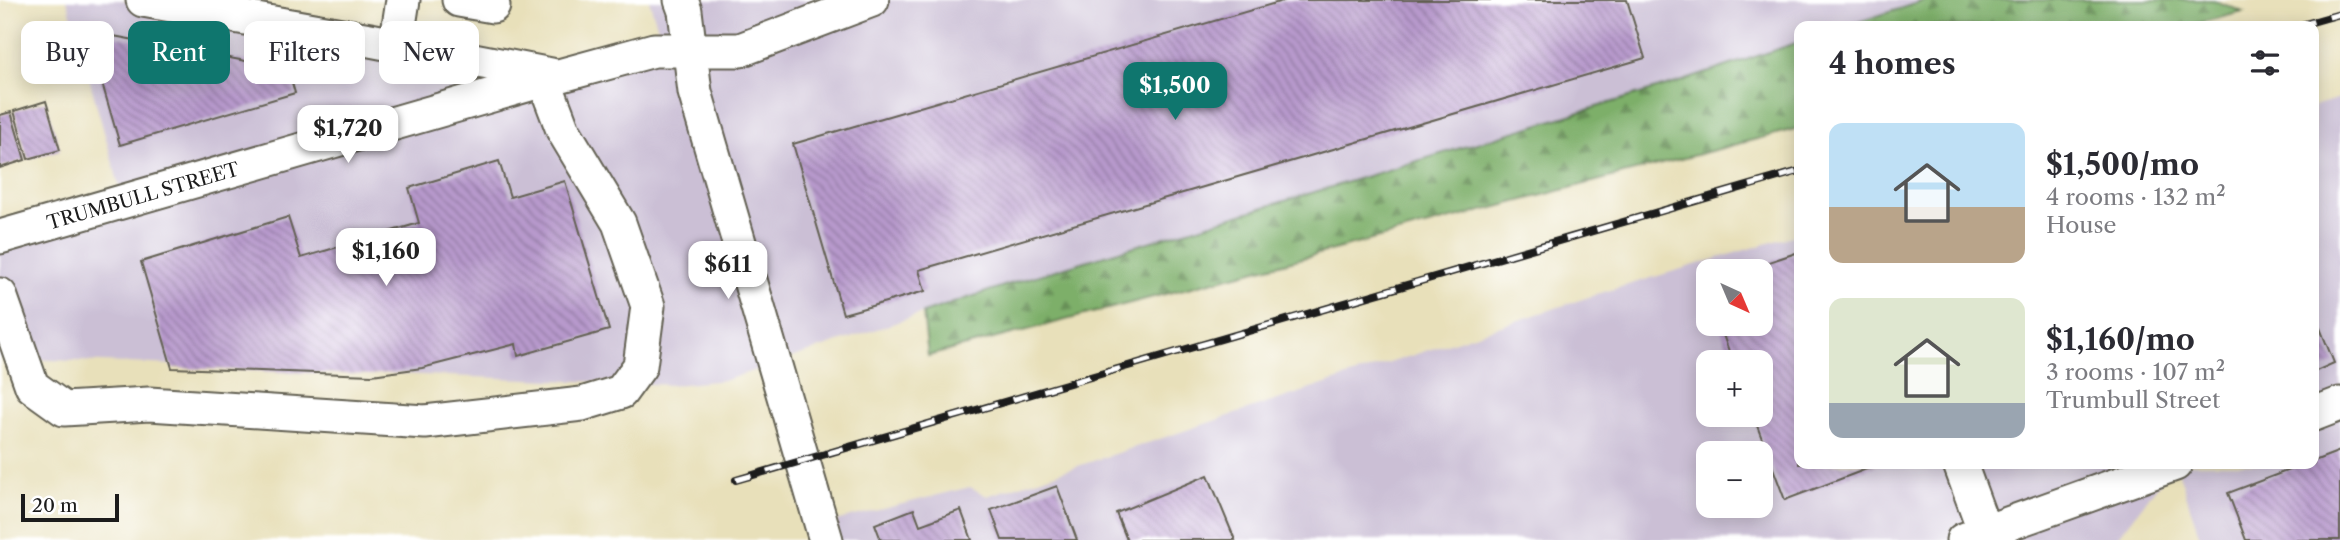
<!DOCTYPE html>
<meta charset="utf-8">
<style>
:root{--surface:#fff;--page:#f2f2f3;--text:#2b2b33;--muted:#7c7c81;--accent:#0f766e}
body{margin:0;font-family:"Libre Caslon Text",serif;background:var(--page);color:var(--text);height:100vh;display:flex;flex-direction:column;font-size:26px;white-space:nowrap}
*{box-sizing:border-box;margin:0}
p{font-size:23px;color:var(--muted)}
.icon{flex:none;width:38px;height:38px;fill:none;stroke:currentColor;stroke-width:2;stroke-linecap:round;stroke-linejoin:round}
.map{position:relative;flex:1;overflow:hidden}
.side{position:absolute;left:1794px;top:21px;width:525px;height:448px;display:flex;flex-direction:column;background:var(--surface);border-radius:14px;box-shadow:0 4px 18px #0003}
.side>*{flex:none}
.hud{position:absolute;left:21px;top:21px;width:665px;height:63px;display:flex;gap:14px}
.needle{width:46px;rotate:136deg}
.controls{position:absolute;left:1696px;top:259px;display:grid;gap:14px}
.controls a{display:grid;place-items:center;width:77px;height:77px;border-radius:14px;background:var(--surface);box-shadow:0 4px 18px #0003;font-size:35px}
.scale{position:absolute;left:21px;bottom:18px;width:98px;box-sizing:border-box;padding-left:7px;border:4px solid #1c1c1c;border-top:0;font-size:19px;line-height:24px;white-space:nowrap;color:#1c1c1c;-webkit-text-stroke:5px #fff;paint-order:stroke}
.price{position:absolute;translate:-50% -60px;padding:0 16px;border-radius:14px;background:#fff;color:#222;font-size:23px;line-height:46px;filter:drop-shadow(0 2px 4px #0008)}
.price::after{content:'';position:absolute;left:50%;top:42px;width:21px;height:16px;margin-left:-10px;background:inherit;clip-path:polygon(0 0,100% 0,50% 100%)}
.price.current{background:var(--accent);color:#fff}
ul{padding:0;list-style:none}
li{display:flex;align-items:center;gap:21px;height:175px;padding:0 35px}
li span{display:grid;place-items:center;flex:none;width:196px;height:140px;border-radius:14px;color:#555}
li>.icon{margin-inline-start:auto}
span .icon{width:84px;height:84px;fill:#fffc;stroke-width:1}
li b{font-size:30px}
h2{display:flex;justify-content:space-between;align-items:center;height:84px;padding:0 35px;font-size:30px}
.chip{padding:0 24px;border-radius:14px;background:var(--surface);box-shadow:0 4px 18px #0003;font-size:24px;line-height:63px}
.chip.current{background:var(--accent);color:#fff}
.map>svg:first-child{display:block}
</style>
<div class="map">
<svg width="2340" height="540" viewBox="0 0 2340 540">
<defs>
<pattern id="forest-firs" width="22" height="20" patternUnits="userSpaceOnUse" patternTransform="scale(1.75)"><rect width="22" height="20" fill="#7daf69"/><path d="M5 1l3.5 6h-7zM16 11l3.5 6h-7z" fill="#668e56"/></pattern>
<pattern id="building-back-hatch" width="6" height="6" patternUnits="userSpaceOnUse" patternTransform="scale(1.75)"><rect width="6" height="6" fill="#b799cc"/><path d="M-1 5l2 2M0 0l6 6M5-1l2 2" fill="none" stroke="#947ca5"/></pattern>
</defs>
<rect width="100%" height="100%" fill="#fff"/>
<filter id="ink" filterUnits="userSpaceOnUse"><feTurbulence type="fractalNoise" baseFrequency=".0143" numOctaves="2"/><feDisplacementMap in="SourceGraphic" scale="14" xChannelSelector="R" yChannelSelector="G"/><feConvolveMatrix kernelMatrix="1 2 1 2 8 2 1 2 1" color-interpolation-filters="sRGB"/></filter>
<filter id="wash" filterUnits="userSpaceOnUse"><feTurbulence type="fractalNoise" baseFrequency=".00686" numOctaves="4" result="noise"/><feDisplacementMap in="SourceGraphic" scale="28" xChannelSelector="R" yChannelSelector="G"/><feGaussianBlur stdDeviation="1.57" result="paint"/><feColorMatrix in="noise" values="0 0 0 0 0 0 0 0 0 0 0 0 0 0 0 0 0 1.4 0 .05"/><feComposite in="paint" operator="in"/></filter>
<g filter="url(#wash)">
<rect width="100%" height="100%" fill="#e8e0ba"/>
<g fill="#cbbfd5" fill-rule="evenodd">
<polygon points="67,0 121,0 531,85 666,53 649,0 1926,0 1847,26 1799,26 1799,42 1683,81 1019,281 726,380 673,385 0,358 0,239 124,203"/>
<polygon points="2340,98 2340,540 2201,540 2176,464 2314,464 2314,106"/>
<path d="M1799,234V464H2174L2116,540H810L807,528L970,487L987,496L1604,292ZM1708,271H1760V324H1708ZM1708,362H1760V415H1708ZM1708,453H1760V506H1708Z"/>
</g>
<g fill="url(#forest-firs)" stroke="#4c6642" stroke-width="2">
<polygon points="1926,0 2214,0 2243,12 2187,26 1847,26"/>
<polygon points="1799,42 1799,128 928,356 923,313 1019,281 1683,81"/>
</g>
<g id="blocks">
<g fill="url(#building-back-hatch)">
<polygon points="1286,0 1627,0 1645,58 919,270 925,291 843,314 793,144"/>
<polygon points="87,31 288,69 295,93 120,145"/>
<polygon points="46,101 60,150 28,159 14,111"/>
<polygon points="11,112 25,160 0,168 0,115"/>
<polygon points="499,161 510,197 565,181 609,330 518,356 516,344 422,368 372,375 172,368 141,262 288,217 301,258 419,223 409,188"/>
<polygon points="1799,252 1799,464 1880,464 1785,500 1753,415 1760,415 1760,362 1733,362 1719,324 1760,324 1760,271 1742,271"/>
<polygon points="2314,313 2334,363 2314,372"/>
<polygon points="2340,451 2340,540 2246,540 2228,493 2305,464 2314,464 2314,461"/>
<polygon points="1208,475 1235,540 1127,540 1116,513"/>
<polygon points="1057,486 1077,540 1002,540 991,510"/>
<polygon points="914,509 920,525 961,510 972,540 881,540 875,524"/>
</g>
</g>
</g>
<g filter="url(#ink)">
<use href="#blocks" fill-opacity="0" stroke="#636153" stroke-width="2"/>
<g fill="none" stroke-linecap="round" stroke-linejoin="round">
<defs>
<g id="minor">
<polyline points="143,0 370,40 551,75"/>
<polyline points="459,0 493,6"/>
<polyline points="681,0 685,11 695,92 826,540"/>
<polyline points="396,45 403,0"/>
<polyline points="0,237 544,80 654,50 740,50 872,0"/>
<polyline points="0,295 32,386 64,409 149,404 425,422 582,404 621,392 640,366 648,306 619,223 563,130 544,80"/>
<polyline points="2314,414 2340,404"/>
<polyline points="1960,464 1985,532"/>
<polyline points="1963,540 2175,464"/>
</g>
</defs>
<use href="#minor" stroke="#636153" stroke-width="37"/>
<use href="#minor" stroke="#fff" stroke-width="33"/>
<defs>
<g id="rail">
<polyline points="2298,26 2340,14"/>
<polyline points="736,480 1799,171"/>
</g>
</defs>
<use href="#rail" stroke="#1c1c1c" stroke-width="8"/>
<use href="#rail" stroke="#fff" stroke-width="5" stroke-dasharray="16" stroke-linecap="butt"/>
</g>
</g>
<g text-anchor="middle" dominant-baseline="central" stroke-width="6" stroke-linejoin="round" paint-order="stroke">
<g font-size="19" fill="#1c1c1c" stroke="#fff">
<text transform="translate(143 196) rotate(-16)">TRUMBULL STREET</text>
</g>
</g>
</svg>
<div class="controls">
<a><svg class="needle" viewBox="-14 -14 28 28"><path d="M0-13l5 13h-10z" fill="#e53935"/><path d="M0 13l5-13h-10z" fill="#7c7c81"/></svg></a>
<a>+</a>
<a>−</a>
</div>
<div class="scale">20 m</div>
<b class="price current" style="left:1175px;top:122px">$1,500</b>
<b class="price" style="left:348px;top:165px">$1,720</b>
<b class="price" style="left:386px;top:288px">$1,160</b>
<b class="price" style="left:728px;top:301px">$611</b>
<div class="hud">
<a class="chip">Buy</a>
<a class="chip current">Rent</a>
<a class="chip">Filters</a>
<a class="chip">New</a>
</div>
<section class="side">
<h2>4 homes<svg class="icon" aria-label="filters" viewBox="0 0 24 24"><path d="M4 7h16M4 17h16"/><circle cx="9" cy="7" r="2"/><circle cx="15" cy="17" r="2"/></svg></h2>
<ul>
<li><span style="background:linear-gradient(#bfe0f5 60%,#b9a48a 0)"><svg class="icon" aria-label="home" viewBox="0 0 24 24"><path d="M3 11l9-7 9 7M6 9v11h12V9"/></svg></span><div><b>$1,500/mo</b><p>4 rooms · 132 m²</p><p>House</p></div></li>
<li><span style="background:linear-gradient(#dfe7d0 75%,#9aa5b1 0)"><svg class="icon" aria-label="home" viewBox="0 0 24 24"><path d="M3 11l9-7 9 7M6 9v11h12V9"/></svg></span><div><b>$1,160/mo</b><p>3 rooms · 107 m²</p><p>Trumbull Street</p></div></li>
</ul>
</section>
</div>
